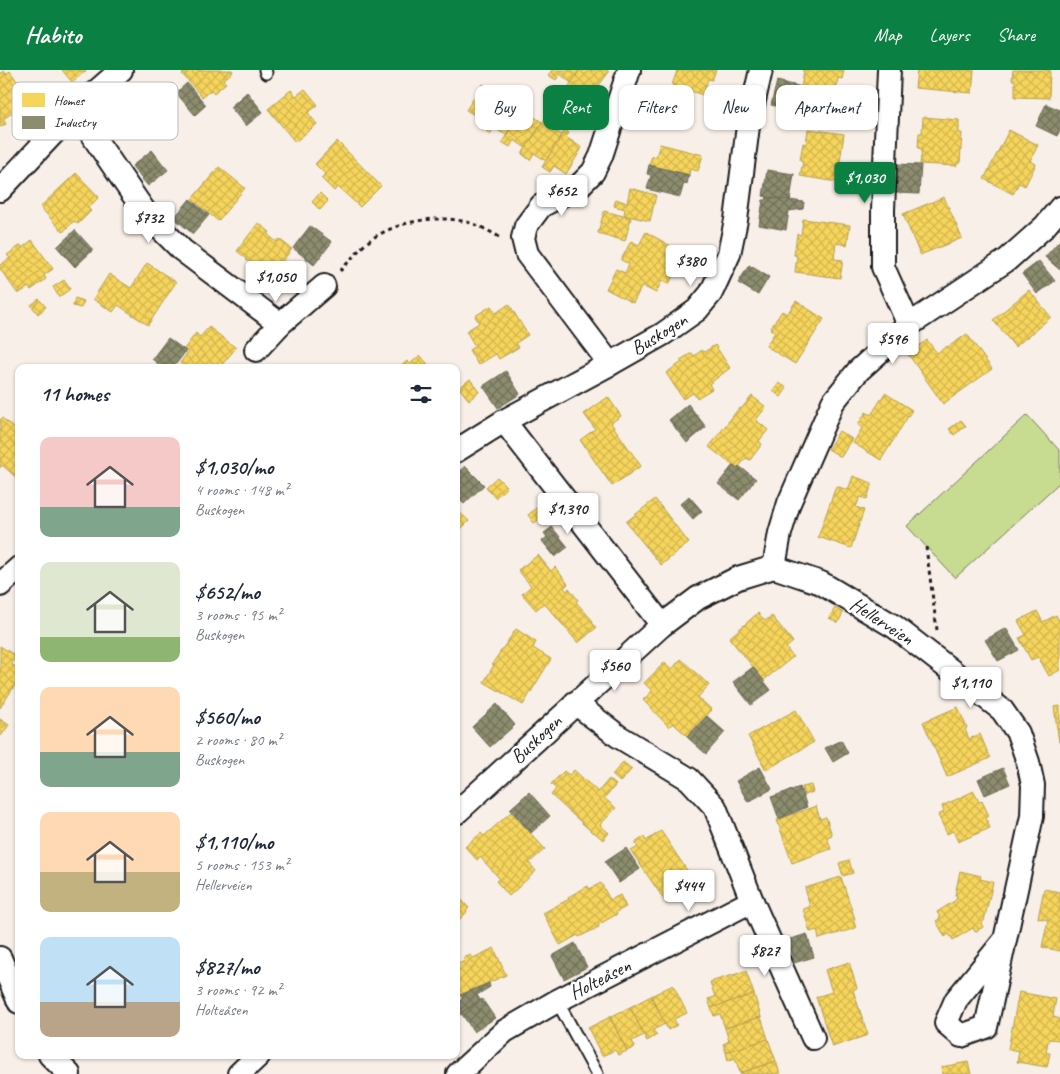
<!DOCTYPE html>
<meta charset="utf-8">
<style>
:root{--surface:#fff;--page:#f6f6f7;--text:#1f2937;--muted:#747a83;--accent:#0b8043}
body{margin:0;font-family:Caveat,sans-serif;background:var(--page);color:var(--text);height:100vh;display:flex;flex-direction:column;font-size:19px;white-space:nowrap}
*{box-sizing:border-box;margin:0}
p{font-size:16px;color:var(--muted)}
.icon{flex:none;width:28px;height:28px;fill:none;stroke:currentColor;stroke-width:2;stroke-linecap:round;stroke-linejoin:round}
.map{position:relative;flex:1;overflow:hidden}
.sheet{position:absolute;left:15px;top:294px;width:445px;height:695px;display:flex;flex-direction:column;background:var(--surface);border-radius:10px;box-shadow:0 1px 4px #0004}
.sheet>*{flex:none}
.banner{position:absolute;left:475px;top:15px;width:475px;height:45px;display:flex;gap:10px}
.price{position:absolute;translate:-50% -42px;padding:0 11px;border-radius:5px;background:#fff;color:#222;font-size:16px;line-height:32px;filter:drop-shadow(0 1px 2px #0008)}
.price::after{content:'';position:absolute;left:50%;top:30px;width:15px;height:11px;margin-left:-8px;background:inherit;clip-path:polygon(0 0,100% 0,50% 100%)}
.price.on{background:var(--accent);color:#fff}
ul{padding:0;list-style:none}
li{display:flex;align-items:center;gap:15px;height:125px;padding:0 25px}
li span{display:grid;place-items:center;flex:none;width:140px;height:100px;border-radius:10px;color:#555}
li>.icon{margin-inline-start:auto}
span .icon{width:60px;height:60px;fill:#fffc;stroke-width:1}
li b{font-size:21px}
h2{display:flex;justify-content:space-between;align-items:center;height:60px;padding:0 25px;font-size:21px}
.chip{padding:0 18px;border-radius:10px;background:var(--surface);box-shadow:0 1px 4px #0004;font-size:18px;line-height:45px}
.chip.on{background:var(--accent);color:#fff}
header{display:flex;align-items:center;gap:30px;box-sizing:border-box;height:70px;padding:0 25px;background:var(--accent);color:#fff}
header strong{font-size:24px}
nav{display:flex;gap:28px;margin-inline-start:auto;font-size:18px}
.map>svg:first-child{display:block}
</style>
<header>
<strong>Habito</strong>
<nav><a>Map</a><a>Layers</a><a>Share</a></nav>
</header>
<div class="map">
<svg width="1060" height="1004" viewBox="0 0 1060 1004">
<defs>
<pattern id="homes-cross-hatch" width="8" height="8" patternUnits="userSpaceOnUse" patternTransform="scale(1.25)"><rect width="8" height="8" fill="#f6d55c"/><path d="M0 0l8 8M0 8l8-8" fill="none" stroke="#d2b64f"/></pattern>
<pattern id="industry-cross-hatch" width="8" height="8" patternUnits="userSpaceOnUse" patternTransform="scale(1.25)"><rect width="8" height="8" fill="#8c8c6e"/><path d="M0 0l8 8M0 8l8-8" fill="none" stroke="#72725a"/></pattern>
</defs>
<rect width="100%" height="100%" fill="#f8efe8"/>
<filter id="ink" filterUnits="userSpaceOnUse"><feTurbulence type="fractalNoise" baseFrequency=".02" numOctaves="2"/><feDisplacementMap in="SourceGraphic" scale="10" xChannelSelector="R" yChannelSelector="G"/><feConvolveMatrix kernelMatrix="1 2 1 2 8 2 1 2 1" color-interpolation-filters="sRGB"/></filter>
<g filter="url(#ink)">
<polygon fill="#c7dc91" stroke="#727c56" points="1027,345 1060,381 1060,412 955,508 907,456"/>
<g fill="url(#homes-cross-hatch)" stroke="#b59e49">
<polygon points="62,0 85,0 86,1 72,12"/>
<polygon points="187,0 232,0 233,2 223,10 226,13 214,23 211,20 202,27 182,4"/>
<polygon points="552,0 580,0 571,13 560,4 556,10 548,5"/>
<polygon points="580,0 607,0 609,2 590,27 579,19 575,24 567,19"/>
<polygon points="675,0 716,0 712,10 708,9 703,25 672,15 677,1"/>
<polygon points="802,0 844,0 842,9 838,8 835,24 832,23 829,36 799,30 804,0"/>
<polygon points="917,0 974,0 972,23 915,18"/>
<polygon points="1013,0 1050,0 1049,28 1015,27 1015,10 1012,10"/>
<polygon points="4,1 6,4 10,1 30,30 25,33 26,35 25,37 24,35 3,49 6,54 0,57 0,4"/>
<polygon points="483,14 498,24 501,19 506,22 483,59 475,53 478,47 466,40"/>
<polygon points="305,19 318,35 308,43 317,54 295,72 268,39 291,20 296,26"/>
<polygon points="506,22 510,25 507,30 522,39 506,65 494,58 490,64 483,59"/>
<polygon points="526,34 530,37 527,42 542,52 526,78 514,70 510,77 502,72"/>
<polygon points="546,47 550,50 547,55 562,65 546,91 534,83 530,90 522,84"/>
<polygon points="923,47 959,50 959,63 962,63 960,93 957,93 957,96 920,94 922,79 918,78 919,63 922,63"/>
<polygon points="808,59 844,64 837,112 800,106 803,91 800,90 803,73 806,74"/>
<polygon points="565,60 569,63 566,67 582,78 566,104 554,96 550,102 542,97"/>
<polygon points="1009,60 1038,75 1030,91 1036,94 1025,116 1019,113 1013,124 984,109"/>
<polygon points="337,71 381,116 360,137 338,117 334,121 321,108 325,104 315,94"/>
<polygon points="660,74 703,85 698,101 690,99 689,105 649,95 652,86 656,87"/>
<polygon points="219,97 245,118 218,151 192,129"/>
<polygon points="76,103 99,127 88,138 91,141 78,154 74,151 63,162 40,137"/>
<polygon points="630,118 656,125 650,151 624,145 625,139 614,136 616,129 627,133"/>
<polygon points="320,123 328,131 320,140 312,132"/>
<polygon points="944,127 962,168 920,185 903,144"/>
<polygon points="604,141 631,148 625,171 598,163"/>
<polygon points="803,149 850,155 847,175 836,173 834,189 843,190 840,208 795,202 797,186 794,185 797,164 801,165"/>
<polygon points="258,153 270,162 268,165 277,172 279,169 292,179 281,193 283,195 277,203 275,201 271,207 246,190 247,189 237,181"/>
<polygon points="646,162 678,180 671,192 678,196 669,214 662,210 656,223 642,216 633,233 606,219 616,199 625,203 629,194 621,190 631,171 639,175"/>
<polygon points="32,170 53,199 44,205 46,209 31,220 29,217 18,224 0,199 0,195 10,188 7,185 21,175 22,178"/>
<polygon points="147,193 176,212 148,255 118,235 113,242 93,229 109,204 131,218"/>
<polygon points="64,210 70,219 59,227 53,217"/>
<polygon points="1029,220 1051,247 1015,277 993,250"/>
<polygon points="75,228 84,231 81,238 73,236"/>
<polygon points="39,229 46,237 38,244 31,235"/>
<polygon points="796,231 824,249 795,294 766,276 775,262 770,259 782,241 787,244"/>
<polygon points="509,234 528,265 516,273 519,277 499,289 496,284 478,295 469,280 475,276 466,261 479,253 475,246 491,236 496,243"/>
<polygon points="209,257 236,278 219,298 185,298 180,293 188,282 184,279 196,263 200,267"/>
<polygon points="967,264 992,299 943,334 908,284 927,270 937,283 947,276 948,277"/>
<polygon points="715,275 730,298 709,314 712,319 697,328 693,323 683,329 666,303 682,292 680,290 692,283 694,286 702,280 704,282"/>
<polygon points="420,285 431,298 399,298 407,291 410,294"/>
<polygon points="470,309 479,322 469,330 459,318"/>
<polygon points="779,313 787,318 781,327 773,321"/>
<polygon points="885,323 912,340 881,390 853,373 862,358 858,355 866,342 871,345"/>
<polygon points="752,326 766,337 756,350 768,360 759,371 762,374 750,390 746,388 737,399 709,377 739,338 741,339"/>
<polygon points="608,327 621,346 611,353 641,396 612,416 580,370 595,359 584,344"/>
<polygon points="2,348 19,362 18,409 2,395 0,398 0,350"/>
<polygon points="961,350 966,356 954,365 949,359"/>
<polygon points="839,361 852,369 841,387 828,379"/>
<polygon points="853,406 872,413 867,429 860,427 856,437 864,440 851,478 818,467 836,416 848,420"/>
<polygon points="497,407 507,417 495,428 486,417"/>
<polygon points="655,429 689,473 661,495 626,452"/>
<polygon points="536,438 543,447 534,453 528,445"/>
<polygon points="456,439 469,451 456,464"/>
<polygon points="538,485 551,501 555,497 568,514 564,518 567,521 569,518 578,530 576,532 593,551 592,552 596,558 578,573 544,533 536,540 522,524 531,516 518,500"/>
<polygon points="835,538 843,543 838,553 829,548"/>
<polygon points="1037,541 1043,552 1056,545 1058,550 1060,549 1060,600 1049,606 1038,587 1031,590 1019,568 1026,565 1018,551"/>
<polygon points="758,543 765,551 772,546 793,572 786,578 793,587 764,610 729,568"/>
<polygon points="516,559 536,572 533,578 551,589 523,635 484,612 494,595 492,594"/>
<polygon points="0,576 16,586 11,594 19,599 19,609 0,638"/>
<polygon points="681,589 709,615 698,627 712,640 687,666 673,653 669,657 643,630 652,621 644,613 665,592 672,599"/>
<polygon points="1060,636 1060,672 1059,672 1054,637"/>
<polygon points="958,637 967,658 965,659 969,669 980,664 990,688 947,707 923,652"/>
<polygon points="796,640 814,672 766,700 748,666"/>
<polygon points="0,649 9,655 1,666 0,666"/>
<polygon points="623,692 632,699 620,712 612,705"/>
<polygon points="574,700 598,722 609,709 616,715 604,728 616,738 600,755 609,763 603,770 594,762 593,763 551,725 556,719 551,714 564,701 569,705"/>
<polygon points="811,715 813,722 804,725 802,717"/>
<polygon points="974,721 979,732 982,731 989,746 986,748 990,758 958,772 953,761 947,764 938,745 944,742 942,736"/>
<polygon points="816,736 820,749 826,747 832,765 827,767 831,779 792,793 777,750"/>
<polygon points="511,742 545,779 529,793 536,801 509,826 496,811 499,808 480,787 477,790 465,777 481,763 484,766"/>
<polygon points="661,761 696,814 667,834 631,781 638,777 635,773 644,767 646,771"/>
<polygon points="849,790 853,803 843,806 839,793"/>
<polygon points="960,801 981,806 980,809 993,812 984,851 981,853 983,857 975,862 973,858 953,870 949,864 945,867 936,851 940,848 937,842 956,830 957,825 955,825"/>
<polygon points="841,807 855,849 853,849 856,858 819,869 817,860 810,862 803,839 810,837 805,818"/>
<polygon points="601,813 610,830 620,825 626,837 616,842 617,844 598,855 599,857 579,867 578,865 560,875 543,843 569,829 568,827 588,816 589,819"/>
<polygon points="1044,819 1060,822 1060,881 1042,877 1048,850 1038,848"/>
<polygon points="456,824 469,838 466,841 467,842 456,853"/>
<polygon points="494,878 506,905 459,926 456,920 456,895 465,891 463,888 471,885 473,888"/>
<polygon points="849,892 857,918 853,920 868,965 832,977 816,927 832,922 825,900"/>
<polygon points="746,901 754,924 711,938 708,929 715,927 710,912"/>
<polygon points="673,915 687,943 674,949 677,955 668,960 651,926"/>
<polygon points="1019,922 1056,929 1053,946 1054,947 1060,949 1060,965 1059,970 1050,969 1048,971 1046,983 1050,983 1047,997 1017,992 1019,981 1008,979"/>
<polygon points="754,924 761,947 725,958 720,944 714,946 711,938"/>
<polygon points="651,926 665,954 653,960 657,965 647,971 630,937"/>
<polygon points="630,937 644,965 632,971 635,977 627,981 610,947"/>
<polygon points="610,947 627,981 618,985 615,980 602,986 588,958"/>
<polygon points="761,947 768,969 726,982 723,974 729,971 725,958"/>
<polygon points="768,969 776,991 740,1003 735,988 728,991 726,982"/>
<polygon points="776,991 780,1004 740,1004 740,1003"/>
<polygon points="968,992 971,1004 942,1004 941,997"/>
</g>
<g fill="url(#industry-cross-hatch)" stroke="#6a6a55">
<polygon points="777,11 802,17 796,41 771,35"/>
<polygon points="187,13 206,35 195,45 176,23"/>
<polygon points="657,19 682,25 676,51 651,44"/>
<polygon points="247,22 263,42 246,56 230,37"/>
<polygon points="1046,34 1060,40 1060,60 1057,66 1036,56"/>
<polygon points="152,80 162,93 142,109 132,96"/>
<polygon points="162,93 168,100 148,116 142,109"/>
<polygon points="897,94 921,95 919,124 896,123"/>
<polygon points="649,95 689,105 687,114 684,113 680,127 647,119 651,105 647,104"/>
<polygon points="767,100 794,104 790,131 763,126"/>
<polygon points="767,127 804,132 803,139 789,141 786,160 759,155 763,130 766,130"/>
<polygon points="190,129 209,145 193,164 174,148"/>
<polygon points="310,156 332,172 314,195 293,178"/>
<polygon points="75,160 93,180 75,197 57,177"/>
<polygon points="1060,170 1060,200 1045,187"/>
<polygon points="1039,191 1055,211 1037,224 1022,204"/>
<polygon points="749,195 769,207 758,225 738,213"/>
<polygon points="168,268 186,281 173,298 163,298 152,289"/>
<polygon points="506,301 520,324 498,338 483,316"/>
<polygon points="688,334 706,357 687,373 669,350"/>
<polygon points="733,395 737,399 739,396 756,409 739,430 718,414"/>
<polygon points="465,396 484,415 464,434 456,426 456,404"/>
<polygon points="689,426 702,441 693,449 680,434"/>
<polygon points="552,457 568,477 555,487 542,471 547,467 544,463"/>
<polygon points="1006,558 1019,580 998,591 985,570"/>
<polygon points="753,597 771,620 751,635 733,612"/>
<polygon points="497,634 515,655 490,677 472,657"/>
<polygon points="707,646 725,662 706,684 687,667"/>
<polygon points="841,670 848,683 833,692 825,678"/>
<polygon points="760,697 772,719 748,732 736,711"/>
<polygon points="1003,698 1010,714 985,725 978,709"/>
<polygon points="800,717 807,737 779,749 771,727"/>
<polygon points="529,722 550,746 531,763 510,739"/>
<polygon points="626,778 640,799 619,813 605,792"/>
<polygon points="807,864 814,887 794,893 787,870"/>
<polygon points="575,873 587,897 564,909 552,886"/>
<polygon points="489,913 490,917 477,925 480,930 461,943 462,944 460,945 456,940 456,932 463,929 460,925"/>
<polygon points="482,929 495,948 474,962 461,943"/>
</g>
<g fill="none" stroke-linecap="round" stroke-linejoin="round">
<defs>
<g id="lane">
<polyline points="265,0 266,3"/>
<polyline points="557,931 597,1004"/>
</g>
<g id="street">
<polyline points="889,0 883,140 883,197 909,255"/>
<polyline points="75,40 147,145 182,180 280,254"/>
<polyline points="0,120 75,40 121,0"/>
<polyline points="256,280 280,254 324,216"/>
<polyline points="610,294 527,184 523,168 526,156 541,136 579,116 593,102 601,86 629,0"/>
<polyline points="504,351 662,555"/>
<polyline points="456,381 504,351 610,294 663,264 697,240 711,223 729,184 736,150 748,56 761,0"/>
<polyline points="774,497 821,513 895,557 1002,640 1018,663 1028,692 1033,715 1032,746 986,957 961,966 946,953 956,930 1004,871"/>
<polyline points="774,497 780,463 789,433 833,332 858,301 909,255 1007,190 1044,157 1060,138"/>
<polyline points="0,515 19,498"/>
<polyline points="456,743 662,555 698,528 738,508 774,497"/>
<polyline points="752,831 813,968"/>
<polyline points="0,888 19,932"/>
<polyline points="50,985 69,1004"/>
<polyline points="239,1004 259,985"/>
<polyline points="458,1004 505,961 557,931 752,831 715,737 689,709 618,666 575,633"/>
</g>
</defs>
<use href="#lane" stroke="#1c1c1c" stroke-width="15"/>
<use href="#street" stroke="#1c1c1c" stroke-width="26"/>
<g stroke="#1c1c1c" stroke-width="3" stroke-dasharray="4 4" stroke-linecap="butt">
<path d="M340,201C351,190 361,176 373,168C398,152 433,145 462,151C476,153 489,161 501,168"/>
<polyline points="926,477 937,560"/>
</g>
<use href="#lane" stroke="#fff" stroke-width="11"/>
<use href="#street" stroke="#fff" stroke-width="22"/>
</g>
</g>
<g text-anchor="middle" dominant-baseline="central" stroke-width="5" stroke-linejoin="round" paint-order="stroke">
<g font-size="20" fill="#1c1c1c" stroke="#fff">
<text transform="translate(659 264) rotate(-32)">Buskogen</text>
<text transform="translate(882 551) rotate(33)">Hellerveien</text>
<text transform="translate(536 669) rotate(-43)">Buskogen</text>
<text transform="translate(600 909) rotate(-27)">Holteåsen</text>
</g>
</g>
<rect x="12" y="12" width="166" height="58" rx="8" fill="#fff" stroke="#bbb" stroke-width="1"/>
<rect x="22" y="23" width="23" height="14" fill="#f6d55c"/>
<rect x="22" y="46" width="23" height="13" fill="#8c8c6e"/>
<g font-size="14" fill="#1c1c1c">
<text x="54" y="35">Homes</text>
<text x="54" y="57">Industry</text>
</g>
</svg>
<b class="price on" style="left:865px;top:134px">$1,030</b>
<b class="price" style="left:562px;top:147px">$652</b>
<b class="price" style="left:149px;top:174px">$732</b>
<b class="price" style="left:691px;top:217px">$380</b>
<b class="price" style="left:276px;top:233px">$1,050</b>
<b class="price" style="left:893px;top:295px">$596</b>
<b class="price" style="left:568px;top:465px">$1,390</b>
<b class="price" style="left:615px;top:622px">$560</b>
<b class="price" style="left:971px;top:639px">$1,110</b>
<b class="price" style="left:689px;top:842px">$444</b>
<b class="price" style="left:765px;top:907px">$827</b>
<div class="banner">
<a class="chip">Buy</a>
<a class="chip on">Rent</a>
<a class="chip">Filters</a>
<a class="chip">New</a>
<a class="chip">Apartment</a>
</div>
<section class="sheet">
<h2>11 homes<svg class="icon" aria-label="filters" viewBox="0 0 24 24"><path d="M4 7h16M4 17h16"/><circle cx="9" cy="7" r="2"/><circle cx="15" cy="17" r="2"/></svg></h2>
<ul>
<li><span style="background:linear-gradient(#f6c9c9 70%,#7fa58c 0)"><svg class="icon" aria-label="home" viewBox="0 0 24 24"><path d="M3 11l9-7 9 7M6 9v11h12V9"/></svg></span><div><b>$1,030/mo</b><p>4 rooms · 148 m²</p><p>Buskogen</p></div></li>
<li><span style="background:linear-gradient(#dfe7d0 75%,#8fb573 0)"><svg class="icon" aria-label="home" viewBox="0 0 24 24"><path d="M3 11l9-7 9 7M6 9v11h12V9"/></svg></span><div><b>$652/mo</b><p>3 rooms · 95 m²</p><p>Buskogen</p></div></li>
<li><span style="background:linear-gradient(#ffd9b3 65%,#7fa58c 0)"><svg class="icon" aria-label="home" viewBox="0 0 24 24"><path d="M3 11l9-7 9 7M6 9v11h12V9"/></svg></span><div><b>$560/mo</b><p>2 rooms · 80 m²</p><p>Buskogen</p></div></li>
<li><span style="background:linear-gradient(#ffd9b3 60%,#c2b280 0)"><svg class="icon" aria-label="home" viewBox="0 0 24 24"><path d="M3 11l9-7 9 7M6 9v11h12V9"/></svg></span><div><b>$1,110/mo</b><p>5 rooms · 153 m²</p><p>Hellerveien</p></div></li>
<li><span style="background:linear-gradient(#bfe0f5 65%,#b9a48a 0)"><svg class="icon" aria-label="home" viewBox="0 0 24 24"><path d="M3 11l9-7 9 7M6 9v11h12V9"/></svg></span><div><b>$827/mo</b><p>3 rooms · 92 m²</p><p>Holteåsen</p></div></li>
</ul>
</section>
</div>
